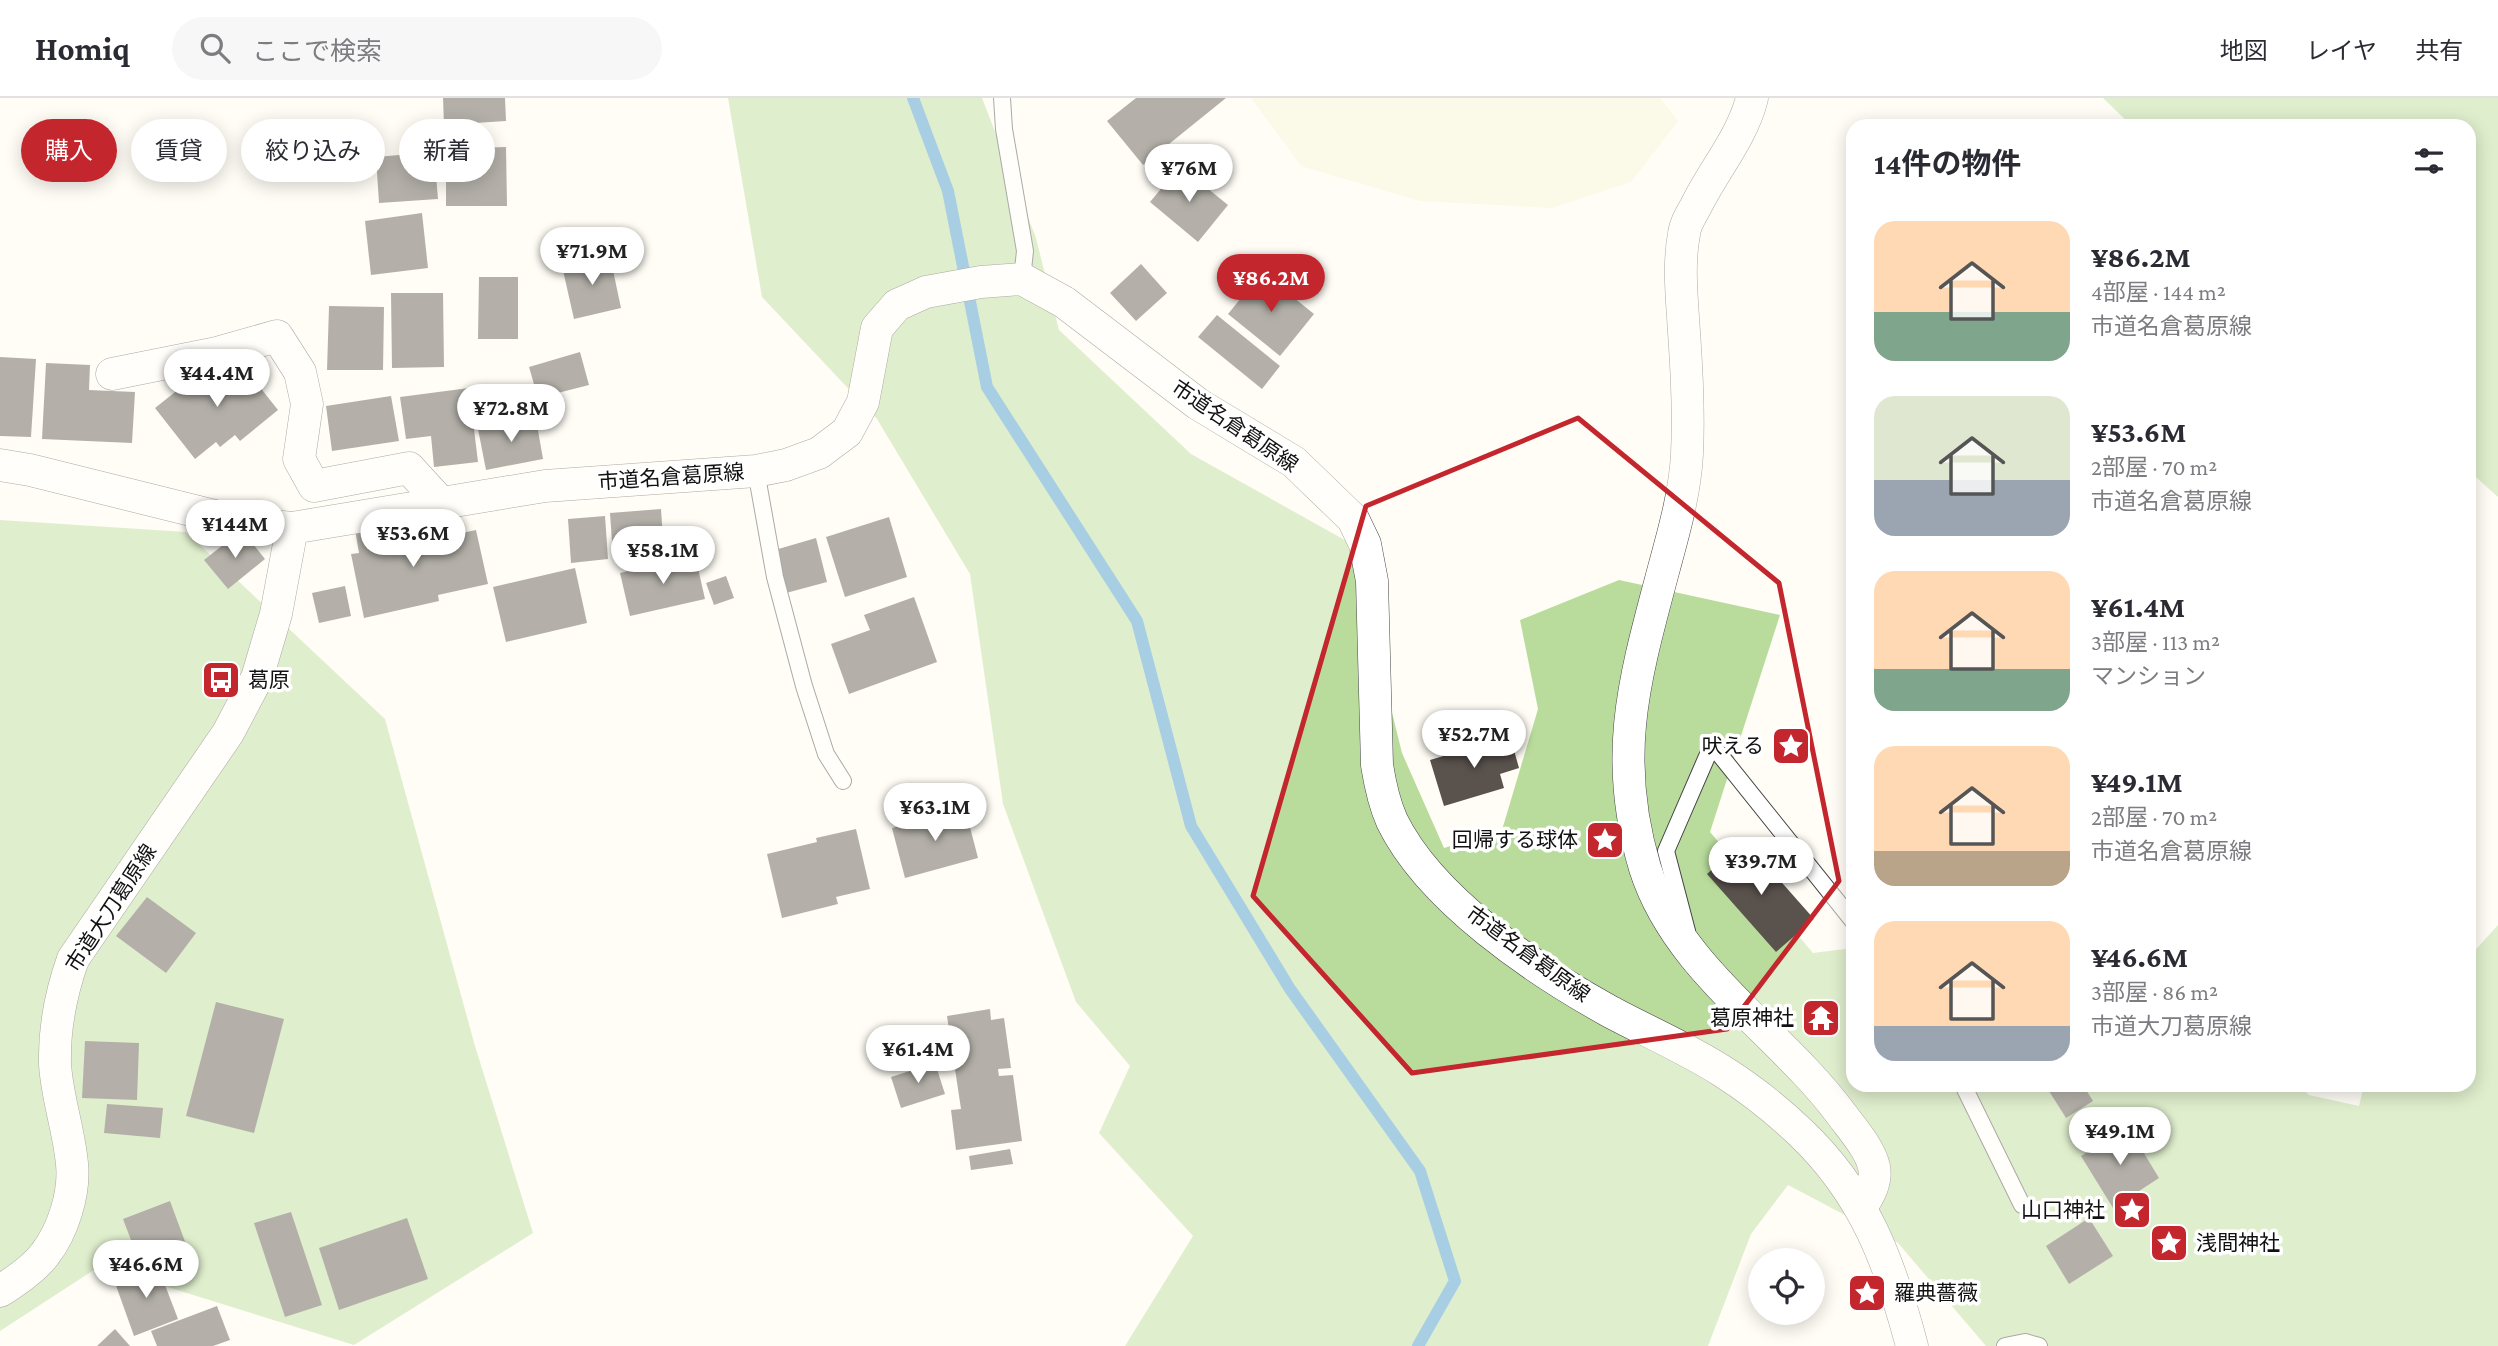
<!DOCTYPE html>
<html lang="ja">
<meta charset="utf-8">
<style>
:root{--surface:#fff;--page:#f7f7f7;--text:#2b2b33;--muted:#7c7c81;--line:#e1e1e2;--accent:#c4262e}
body{margin:0;font-family:"Crimson Pro","Noto Sans JP",serif;background:var(--page);color:var(--text);height:100vh;display:flex;flex-direction:column;font-size:26px;white-space:nowrap}
*{box-sizing:border-box;margin:0}
p{font-size:23px;color:var(--muted)}
.icon{flex:none;width:38px;height:38px;fill:none;stroke:currentColor;stroke-width:2;stroke-linecap:round;stroke-linejoin:round}
.map{position:relative;flex:1;overflow:hidden}
.panel{position:absolute;left:1846px;top:21px;width:630px;height:973px;display:flex;flex-direction:column;background:var(--surface);border-radius:21px;box-shadow:0 4px 18px #0003}
.panel>*{flex:none}
.hud{position:absolute;left:21px;top:21px;width:665px;height:63px;display:flex;gap:14px}
.fabs{position:absolute;left:1748px;top:1150px;display:grid;gap:14px}
.fabs a{display:grid;place-items:center;width:77px;height:77px;border-radius:50%;background:var(--surface);box-shadow:0 4px 18px #0003;font-size:35px}
.price{position:absolute;translate:-50% -60px;padding:0 16px;border-radius:24px;background:#fff;color:#222;font-size:23px;line-height:46px;filter:drop-shadow(0 2px 4px #0008)}
.price::after{content:'';position:absolute;left:50%;top:42px;width:21px;height:16px;margin-left:-10px;background:inherit;clip-path:polygon(0 0,100% 0,50% 100%)}
.price.current{background:var(--accent);color:#fff}
ul{padding:0;list-style:none}
li{display:flex;align-items:center;gap:21px;height:175px;padding:0 28px}
li span{display:grid;place-items:center;flex:none;width:196px;height:140px;border-radius:21px;color:#555}
li>.icon{margin-inline-start:auto}
span .icon{width:84px;height:84px;fill:#fffc;stroke-width:1}
li b{font-size:30px}
h2{display:flex;justify-content:space-between;align-items:center;height:84px;padding:0 28px;font-size:30px}
.chip{padding:0 24px;border-radius:32px;background:var(--surface);box-shadow:0 4px 18px #0003;font-size:24px;line-height:63px}
.chip.current{background:var(--accent);color:#fff}
header{display:flex;align-items:center;gap:42px;box-sizing:border-box;height:98px;padding:0 35px;background:var(--surface);border-bottom:2px solid var(--line)}
header strong{font-size:33px}
nav{display:flex;gap:38px;margin-inline-start:auto;font-size:24px}
.search{width:490px;height:63px;background:var(--page);display:flex;align-items:center;gap:18px;box-sizing:border-box;padding:0 24px;border-radius:38px;color:var(--muted);font-size:26px}
.map>svg:first-child{display:block}
</style>
<header>
<strong>Homiq</strong>
<div class="search"><svg class="icon" aria-label="search" viewBox="0 0 24 24"><circle cx="10" cy="10" r="6"/><path d="M15 15l6 6"/></svg>ここで検索</div>
<nav><a>地図</a><a>レイヤ</a><a>共有</a></nav>
</header>
<div class="map">
<svg width="2498" height="1248" viewBox="0 0 2498 1248">
<rect width="100%" height="100%" fill="#fffdf5"/>
<polygon fill="#f6f3d4" points="1251,0 1660,0 1678,23 1631,84 1552,110 1420,103 1301,68"/>
<g fill="#b9dc9c">
<polygon points="728,0 982,0 1036,140 1059,232 1191,356 1350,445 1402,655 1444,750 1502,732 1538,611 1520,522 1619,482 1780,517 1710,734 1813,855 1853,850 1853,987 2299,987 2309,997 2359,1008 2364,987 2469,987 2469,859 2498,827 2498,1248 1986,1248 1898,1145 1788,1087 1751,1136 1708,1248 1125,1248 1193,1138 1099,1035 1130,968 1076,904 1003,706 970,476 877,321 762,199"/>
<polygon points="2103,0 2498,0 2498,399 2469,373 2469,28 2132,28"/>
<polygon points="0,422 186,434 385,621 475,948 533,1135 354,1247 100,1168 0,1233"/>
</g>
<g fill="none" stroke-linecap="round" stroke-linejoin="round">
<polyline stroke="#3f96cf" stroke-width="12" points="913,0 948,93 987,289 1137,523 1191,728 1290,891 1420,1073 1455,1183 1418,1248"/>
</g>
<g fill="#5a524d">
<polygon points="443,0 505,0 506,23 444,27"/>
<polygon points="1136,0 1226,0 1143,67 1107,23"/>
<polygon points="506,49 507,108 446,108 446,72 470,71 470,50"/>
<polygon points="434,54 438,101 379,105 376,59"/>
<polygon points="1180,68 1228,107 1198,144 1150,104"/>
<polygon points="422,115 428,170 371,177 365,123"/>
<polygon points="610,158 621,210 574,221 562,168"/>
<polygon points="1141,166 1167,195 1136,223 1110,195"/>
<polygon points="1262,174 1314,216 1280,258 1228,216"/>
<polygon points="479,179 518,179 518,241 478,241"/>
<polygon points="391,195 443,195 444,269 392,270"/>
<polygon points="329,208 384,209 383,272 327,272"/>
<polygon points="1217,217 1280,268 1262,291 1198,239"/>
<polygon points="580,254 589,287 538,300 529,269"/>
<polygon points="0,259 36,261 31,339 0,338"/>
<polygon points="236,259 278,312 240,343 235,337 220,349 216,344 195,361 155,310 189,283 197,292"/>
<polygon points="46,265 90,267 89,292 135,294 132,345 42,341"/>
<polygon points="469,290 478,364 434,369 431,338 406,341 400,299"/>
<polygon points="391,298 399,343 332,353 326,308"/>
<polygon points="536,321 543,361 486,372 478,331"/>
<polygon points="661,411 664,455 613,458 610,415"/>
<polygon points="605,418 608,461 571,465 568,421"/>
<polygon points="889,419 907,479 845,499 826,439"/>
<polygon points="394,424 399,448 476,432 488,486 438,497 439,503 364,520 351,456 359,455 355,432"/>
<polygon points="242,432 265,461 228,491 204,462"/>
<polygon points="816,440 827,484 786,495 775,452"/>
<polygon points="695,457 705,501 630,518 620,475"/>
<polygon points="575,470 587,525 506,544 493,489"/>
<polygon points="726,478 734,500 714,507 706,485"/>
<polygon points="345,488 351,518 319,525 312,495"/>
<polygon points="914,499 937,564 849,596 831,546 870,532 864,517"/>
<polygon points="1510,638 1519,670 1500,676 1504,690 1444,708 1430,662"/>
<polygon points="965,710 978,760 905,780 892,730"/>
<polygon points="856,731 870,791 836,799 838,806 782,820 767,756 817,744 816,740"/>
<polygon points="1745,743 1814,821 1776,854 1707,776"/>
<polygon points="147,799 196,835 166,875 116,838"/>
<polygon points="216,904 284,921 254,1035 186,1018"/>
<polygon points="990,911 991,922 1004,920 1011,970 998,971 999,978 1013,977 1022,1043 956,1052 951,1012 961,1011 947,918"/>
<polygon points="85,943 139,945 137,1002 82,1000"/>
<polygon points="935,965 945,996 901,1010 891,979"/>
<polygon points="2058,987 2083,987 2093,1003 2066,1020 2049,993"/>
<polygon points="107,1006 163,1010 160,1040 104,1035"/>
<polygon points="2128,1029 2159,1080 2113,1110 2081,1058"/>
<polygon points="1010,1051 1013,1066 971,1072 969,1058"/>
<polygon points="170,1103 187,1149 140,1166 123,1121"/>
<polygon points="291,1114 322,1207 285,1219 254,1125"/>
<polygon points="407,1120 428,1181 339,1212 319,1150"/>
<polygon points="2089,1120 2113,1158 2069,1186 2046,1148"/>
<polygon points="157,1166 178,1221 134,1238 114,1182"/>
<polygon points="217,1208 230,1242 213,1248 157,1248 151,1233"/>
<polygon points="115,1231 130,1248 97,1248"/>
</g>
<g fill="none" stroke-linecap="round" stroke-linejoin="round">
<defs>
<g id="service">
<polyline points="1002,0 1004,31 1025,153 1022,181"/>
<polyline points="756,373 775,479 804,588 826,656 843,683"/>
<polyline points="1687,833 1666,753 1712,647 1853,823"/>
<polyline points="1963,987 2022,1107"/>
<polyline points="2005,1248 2025,1244 2039,1248"/>
</g>
<g id="minor">
<path d="M1752,0C1743,38 1713,73 1696,108C1691,117 1685,126 1684,136C1678,168 1682,201 1684,234C1687,275 1689,315 1687,356C1685,395 1674,433 1664,470C1635,579 1611,657 1645,770C1677,872 1781,934 1842,1017C1853,1032 1870,1051 1874,1069C1877,1083 1869,1098 1861,1109"/>
<polyline points="112,276 217,255 277,238 300,274 307,306 299,361 314,388 409,370 441,405"/>
<path d="M0,367L30,372L243,425L292,430L545,388L756,373L786,367L819,355L847,334L863,304L877,230L897,207L926,194L981,184L1022,181L1064,204L1198,306L1294,364L1353,421L1365,446L1372,483L1377,667C1380,686 1384,705 1392,723C1430,801 1535,872 1609,913C1646,933 1686,950 1722,973C1749,990 1777,1012 1801,1035C1865,1096 1890,1165 1912,1248"/>
<path d="M0,1193C16,1183 34,1171 45,1156C63,1133 75,1095 72,1066C69,1032 57,1000 55,966C54,930 61,895 73,861L228,635L257,580L276,516L292,430"/>
</g>
</defs>
<use href="#service" stroke="#444" stroke-width="18"/>
<use href="#minor" stroke="#444" stroke-width="33"/>
<use href="#service" stroke="#fff" stroke-width="16"/>
<use href="#minor" stroke="#fff" stroke-width="32"/>
</g>
<path d="M0 0H2498V1248H0ZM1578,320L1779,485L1839,783L1727,931L1412,975L1253,798L1366,408Z" fill="#fffdf5" fill-opacity=".55" fill-rule="evenodd"/>
<path fill="none" stroke="#c4262e" stroke-width="5" stroke-linejoin="round" d="M1578,320L1779,485L1839,783L1727,931L1412,975L1253,798L1366,408Z"/>
<defs>
<symbol id="bus-square" viewBox="-11 -11 22 22"><rect x="-9" y="-9" width="18" height="18" rx="4" fill="#c4262e" stroke="#fff"/><path d="M-5-6H5V4H4V6H2V4H-2V6H-4V4H-5ZM-3.5-4V0h7V-4ZM-3.5 1.2v1.5H-2V1.2ZM2 1.2v1.5H3.5V1.2Z" fill="#fff"/></symbol>
<symbol id="sight-square" viewBox="-11 -11 22 22"><rect x="-9" y="-9" width="18" height="18" rx="4" fill="#c4262e" stroke="#fff"/><path d="M0-6L1.8-2.2L6-1.7L2.9 1.2L3.7 5.4L0 3.3L-3.7 5.4L-2.9 1.2L-6-1.7L-1.8-2.2Z" fill="#fff"/></symbol>
<symbol id="temple-square" viewBox="-11 -11 22 22"><rect x="-9" y="-9" width="18" height="18" rx="4" fill="#c4262e" stroke="#fff"/><path d="M0-6L5-2H3V0L6.5 2.5H4V6H1.5V3h-3V6H-4V2.5H-6.5L-3 0V-2H-5Z" fill="#fff"/></symbol>
</defs>
<g fill-rule="evenodd">
<use href="#bus-square" x="199" y="560" width="44" height="44"/>
<use href="#sight-square" x="1769" y="626" width="44" height="44"/>
<use href="#sight-square" x="1583" y="720" width="44" height="44"/>
<use href="#temple-square" x="1799" y="898" width="44" height="44"/>
<use href="#sight-square" x="2110" y="1090" width="44" height="44"/>
<use href="#sight-square" x="2147" y="1123" width="44" height="44"/>
<use href="#sight-square" x="1845" y="1173" width="44" height="44"/>
</g>
<g text-anchor="middle" dominant-baseline="central" stroke-width="7" stroke-linejoin="round" paint-order="stroke">
<g font-size="21" fill="#111" stroke="#fff">
<text transform="translate(1235 328) rotate(34)">市道名倉葛原線</text>
<text transform="translate(671 379) rotate(-4)">市道名倉葛原線</text>
<text transform="translate(111 810) rotate(-57)">市道大刀葛原線</text>
<text transform="translate(1528 856) rotate(36)">市道名倉葛原線</text>
</g>
<g font-size="21" fill="#111" stroke="#fff" text-anchor="end">
<text x="248" y="582" text-anchor="start">葛原</text>
<text x="1764" y="648">吠える</text>
<text x="1578" y="742">回帰する球体</text>
<text x="1794" y="920">葛原神社</text>
<text x="2105" y="1112">山口神社</text>
<text x="2196" y="1145" text-anchor="start">浅間神社</text>
<text x="1894" y="1195" text-anchor="start">羅典薔薇</text>
</g>
</g>
</svg>
<div class="fabs">
<a><svg class="icon" aria-label="locate" viewBox="0 0 24 24"><circle cx="12" cy="12" r="6"/><path d="M12 2v4M12 18v4M2 12h4M18 12h4"/></svg></a>
</div>
<b class="price" style="left:1189px;top:106px">¥76M</b>
<b class="price" style="left:592px;top:189px">¥71.9M</b>
<b class="price current" style="left:1271px;top:216px">¥86.2M</b>
<b class="price" style="left:217px;top:311px">¥44.4M</b>
<b class="price" style="left:511px;top:346px">¥72.8M</b>
<b class="price" style="left:235px;top:462px">¥144M</b>
<b class="price" style="left:413px;top:471px">¥53.6M</b>
<b class="price" style="left:663px;top:488px">¥58.1M</b>
<b class="price" style="left:1474px;top:672px">¥52.7M</b>
<b class="price" style="left:935px;top:745px">¥63.1M</b>
<b class="price" style="left:1761px;top:799px">¥39.7M</b>
<b class="price" style="left:918px;top:987px">¥61.4M</b>
<b class="price" style="left:2120px;top:1069px">¥49.1M</b>
<b class="price" style="left:146px;top:1202px">¥46.6M</b>
<div class="hud">
<a class="chip current">購入</a>
<a class="chip">賃貸</a>
<a class="chip">絞り込み</a>
<a class="chip">新着</a>
</div>
<section class="panel">
<h2>14件の物件<svg class="icon" aria-label="filters" viewBox="0 0 24 24"><path d="M4 7h16M4 17h16"/><circle cx="9" cy="7" r="2"/><circle cx="15" cy="17" r="2"/></svg></h2>
<ul>
<li><span style="background:linear-gradient(#ffd9b3 65%,#7fa58c 0)"><svg class="icon" aria-label="home" viewBox="0 0 24 24"><path d="M3 11l9-7 9 7M6 9v11h12V9"/></svg></span><div><b>¥86.2M</b><p>4部屋 · 144 m²</p><p>市道名倉葛原線</p></div></li>
<li><span style="background:linear-gradient(#dfe7d0 60%,#9aa5b1 0)"><svg class="icon" aria-label="home" viewBox="0 0 24 24"><path d="M3 11l9-7 9 7M6 9v11h12V9"/></svg></span><div><b>¥53.6M</b><p>2部屋 · 70 m²</p><p>市道名倉葛原線</p></div></li>
<li><span style="background:linear-gradient(#ffd9b3 70%,#7fa58c 0)"><svg class="icon" aria-label="home" viewBox="0 0 24 24"><path d="M3 11l9-7 9 7M6 9v11h12V9"/></svg></span><div><b>¥61.4M</b><p>3部屋 · 113 m²</p><p>マンション</p></div></li>
<li><span style="background:linear-gradient(#ffd9b3 75%,#b9a48a 0)"><svg class="icon" aria-label="home" viewBox="0 0 24 24"><path d="M3 11l9-7 9 7M6 9v11h12V9"/></svg></span><div><b>¥49.1M</b><p>2部屋 · 70 m²</p><p>市道名倉葛原線</p></div></li>
<li><span style="background:linear-gradient(#ffd9b3 75%,#9aa5b1 0)"><svg class="icon" aria-label="home" viewBox="0 0 24 24"><path d="M3 11l9-7 9 7M6 9v11h12V9"/></svg></span><div><b>¥46.6M</b><p>3部屋 · 86 m²</p><p>市道大刀葛原線</p></div></li>
</ul>
</section>
</div>
